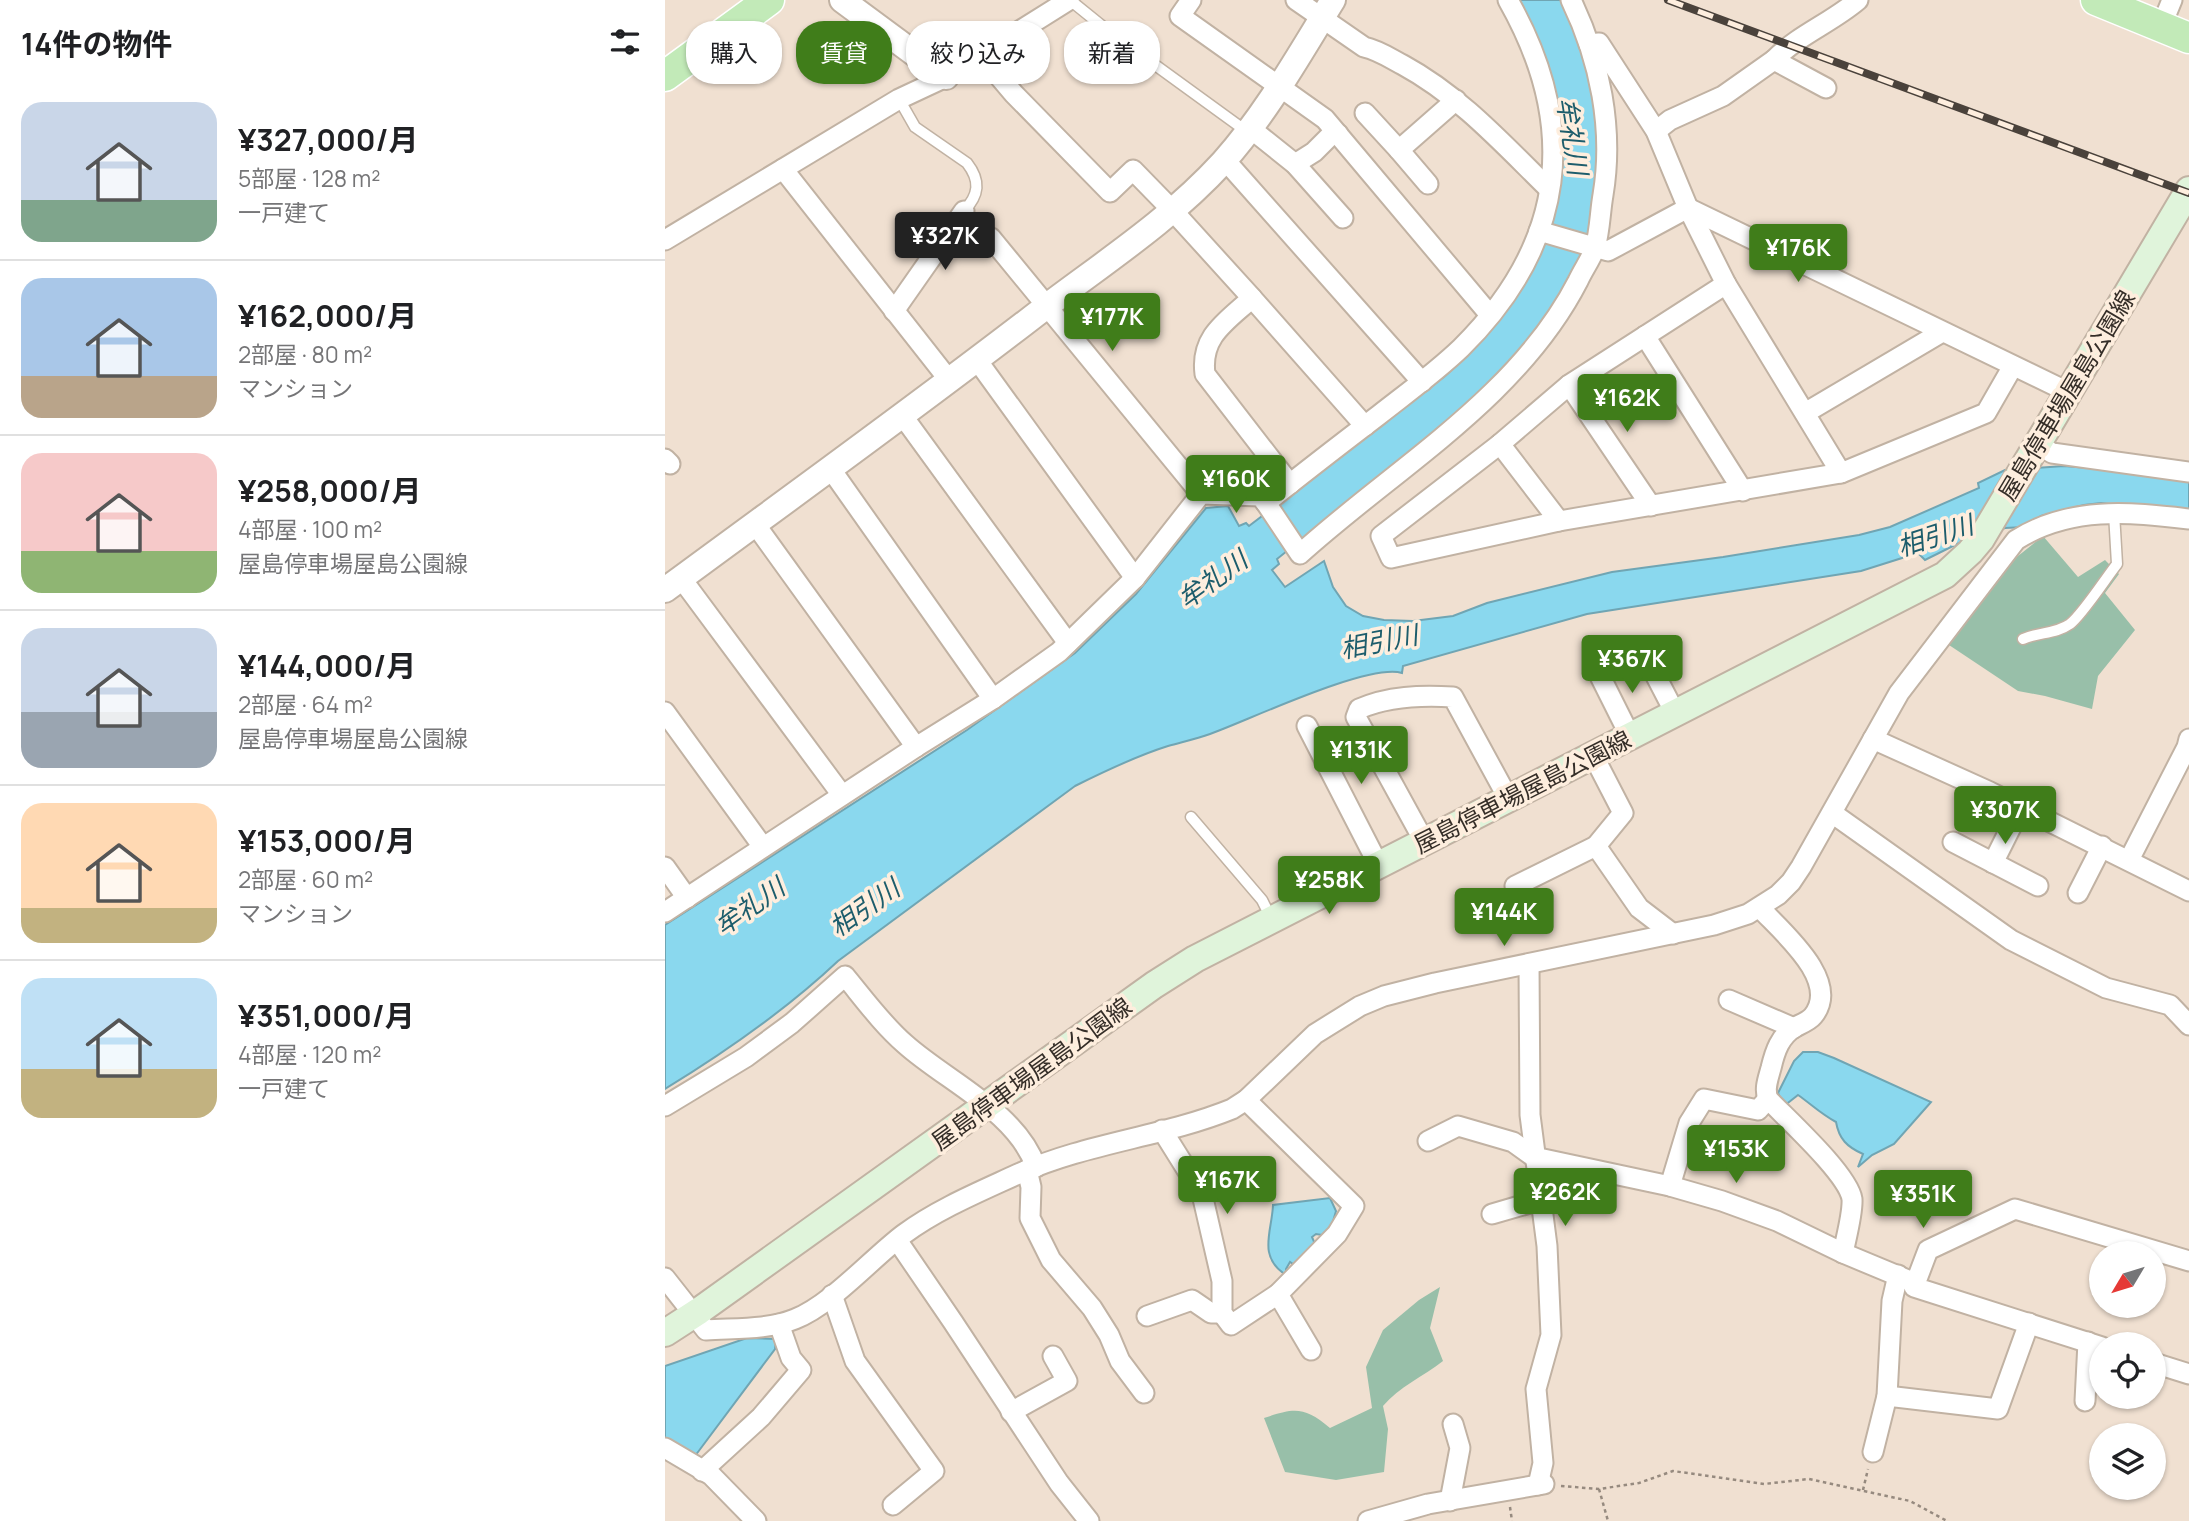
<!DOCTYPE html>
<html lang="ja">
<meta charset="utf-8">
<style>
:root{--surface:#fff;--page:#f6f6f6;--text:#202124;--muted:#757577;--line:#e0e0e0;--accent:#407d1a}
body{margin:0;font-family:Manrope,"Noto Sans JP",sans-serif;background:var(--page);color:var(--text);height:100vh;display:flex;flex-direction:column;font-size:26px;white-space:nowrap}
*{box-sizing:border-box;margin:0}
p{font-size:23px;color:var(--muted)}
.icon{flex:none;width:38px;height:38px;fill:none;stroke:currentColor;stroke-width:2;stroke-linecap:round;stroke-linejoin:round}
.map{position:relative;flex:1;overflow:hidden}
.side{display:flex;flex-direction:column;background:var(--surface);width:665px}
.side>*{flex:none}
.hud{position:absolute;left:21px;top:21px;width:665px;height:63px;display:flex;gap:14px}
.needle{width:46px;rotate:232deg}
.fabs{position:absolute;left:1424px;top:1241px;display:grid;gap:14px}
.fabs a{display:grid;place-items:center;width:77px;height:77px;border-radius:50%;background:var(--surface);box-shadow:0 2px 5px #0004;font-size:35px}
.price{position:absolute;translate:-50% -60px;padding:0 16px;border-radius:7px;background:var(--accent);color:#fff;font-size:23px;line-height:46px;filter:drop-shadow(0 2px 4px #0008)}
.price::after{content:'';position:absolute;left:50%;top:42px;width:21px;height:16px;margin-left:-10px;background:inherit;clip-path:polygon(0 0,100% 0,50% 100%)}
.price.selected{background:#222;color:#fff}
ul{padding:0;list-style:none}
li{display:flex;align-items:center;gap:21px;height:175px;padding:0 21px}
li+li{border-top:2px solid var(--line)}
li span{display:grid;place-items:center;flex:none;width:196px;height:140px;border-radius:21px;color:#555}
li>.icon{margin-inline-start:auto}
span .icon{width:84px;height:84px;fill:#fffc;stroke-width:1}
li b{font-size:30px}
h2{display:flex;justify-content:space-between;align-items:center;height:84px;padding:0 21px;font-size:30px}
.tag{padding:0 24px;border-radius:28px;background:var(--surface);box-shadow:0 2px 5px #0004;font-size:24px;line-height:63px}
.tag.selected{background:var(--accent);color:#fff}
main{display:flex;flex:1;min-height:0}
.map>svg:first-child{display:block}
</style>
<main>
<section class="side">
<h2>14件の物件<svg class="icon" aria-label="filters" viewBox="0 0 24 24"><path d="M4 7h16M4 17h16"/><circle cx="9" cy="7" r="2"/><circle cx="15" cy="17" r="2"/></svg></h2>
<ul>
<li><span style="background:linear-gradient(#c9d6e8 70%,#7fa58c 0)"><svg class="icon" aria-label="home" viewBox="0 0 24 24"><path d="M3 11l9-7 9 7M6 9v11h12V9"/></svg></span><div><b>¥327,000/月</b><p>5部屋 · 128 m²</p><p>一戸建て</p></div></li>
<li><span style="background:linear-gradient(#a9c7e8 70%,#b9a48a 0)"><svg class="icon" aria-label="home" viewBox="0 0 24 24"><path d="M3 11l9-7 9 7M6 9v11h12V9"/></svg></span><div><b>¥162,000/月</b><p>2部屋 · 80 m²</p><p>マンション</p></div></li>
<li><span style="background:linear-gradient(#f6c9c9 70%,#8fb573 0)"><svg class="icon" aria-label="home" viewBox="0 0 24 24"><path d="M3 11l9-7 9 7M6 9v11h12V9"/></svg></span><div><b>¥258,000/月</b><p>4部屋 · 100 m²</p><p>屋島停車場屋島公園線</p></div></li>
<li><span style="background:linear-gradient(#c9d6e8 60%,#9aa5b1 0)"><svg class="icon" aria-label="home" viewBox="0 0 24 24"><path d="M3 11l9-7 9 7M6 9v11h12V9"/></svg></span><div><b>¥144,000/月</b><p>2部屋 · 64 m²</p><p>屋島停車場屋島公園線</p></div></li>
<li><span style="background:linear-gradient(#ffd9b3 75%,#c2b280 0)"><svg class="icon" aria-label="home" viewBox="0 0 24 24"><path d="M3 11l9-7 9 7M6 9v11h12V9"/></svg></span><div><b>¥153,000/月</b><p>2部屋 · 60 m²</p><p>マンション</p></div></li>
<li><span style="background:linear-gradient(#bfe0f5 65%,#c2b280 0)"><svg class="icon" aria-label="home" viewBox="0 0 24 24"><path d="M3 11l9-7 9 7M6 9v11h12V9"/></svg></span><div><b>¥351,000/月</b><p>4部屋 · 120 m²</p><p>一戸建て</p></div></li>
</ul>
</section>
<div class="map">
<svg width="1524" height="1521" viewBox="0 0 1524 1521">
<rect width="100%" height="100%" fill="#f0e0d1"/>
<g fill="#98bfa9">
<polygon points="1378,536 1413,577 1440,560 1454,574 1440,593 1470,630 1433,676 1427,709 1380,696 1353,691 1284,645 1317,594 1343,564"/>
<path d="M775,1287L765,1328L778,1361C759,1376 734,1387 718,1406L723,1429L719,1472L671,1480L620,1472L599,1418C629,1408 639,1406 665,1428L707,1408L701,1367L718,1330L754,1300Z"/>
</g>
<g fill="#8ad8ee" stroke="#70a5b3" stroke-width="2">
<path d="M852,0H899L929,87L935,180L922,240L913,267L895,302L835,379L612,559L614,564L607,570L620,587L659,561L668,587L681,606L698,616L719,620L748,621L788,616L822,603L947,572L1058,557L1194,535L1225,527L1314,488L1313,483L1340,470L1399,466L1524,476V513L1436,503L1419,505L1376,516L1360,527L1340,528L1292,544L1260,560L1253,553L1196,571L922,614L738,666L737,673C703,663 584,720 545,734C531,739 517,742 503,746C471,756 440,771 410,786L173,961C120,1011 62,1051 0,1089V925L302,730L410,653L471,594L541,508L563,506L574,526L581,523L584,526L780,376C834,327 887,263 892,188C892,171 885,151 881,135C871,90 861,45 852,0Z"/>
<path d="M1138,1052H1153L1169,1058L1266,1102L1229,1144L1207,1155L1193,1167L1198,1154C1182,1147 1174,1139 1171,1122C1156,1114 1146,1104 1133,1095L1119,1106L1113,1093L1129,1061Z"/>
<path d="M665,1198L671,1211L667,1225L657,1235L651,1234L647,1237L650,1244L631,1266L625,1262L621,1269V1275C592,1256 607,1232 608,1205Z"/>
<polygon points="82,1338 111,1339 110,1349 27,1460 0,1442 0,1366"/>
</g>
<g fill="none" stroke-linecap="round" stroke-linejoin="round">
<defs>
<g id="service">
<polyline points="405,0 442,30 581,131"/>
<path d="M234,99L250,127L302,163C316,181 314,195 299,211"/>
<path d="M1358,639C1373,632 1391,634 1405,624C1417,615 1441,578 1452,564L1449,513"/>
<polyline points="526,817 597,900 606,918"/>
</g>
<g id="minor">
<polyline points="526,0 515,16 660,119 825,315"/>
<path d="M631,0L699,47C713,50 725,58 738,65C795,96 838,144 884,189"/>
<polyline points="1496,27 1507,0"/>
<polyline points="924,44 934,43 991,131 1023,208 1061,284 904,385 835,444 716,536 726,558 894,521 1176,473 1321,413 1348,366"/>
<path d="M316,55L349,94L445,192L468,170L508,211L587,298C562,321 535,336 540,374L625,484"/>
<path d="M1109,60C1133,35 1166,23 1193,0"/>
<polyline points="700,113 734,150"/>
<polyline points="585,128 630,164 678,218"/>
<polyline points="991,131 1005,120 1058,96 1109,60 1161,88"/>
<polyline points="560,160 757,382"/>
<polyline points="630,164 649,152 667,134 673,134"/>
<polyline points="118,169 284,380"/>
<polyline points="763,184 734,150 791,100"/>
<polyline points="874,231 943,251 1023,208 1403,392"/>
<polyline points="326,238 536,494"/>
<polyline points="0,240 234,99 281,77 404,0"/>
<polyline points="1061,284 1176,473"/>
<polyline points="587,298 700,426"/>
<polyline points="229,311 299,211"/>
<polyline points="980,336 1078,491"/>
<polyline points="312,360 470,578"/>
<polyline points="904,385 986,506"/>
<polyline points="1140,413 1277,332"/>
<polyline points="237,415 403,643"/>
<polyline points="835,444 894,521"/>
<polyline points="1372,444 1387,453 1524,472"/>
<polyline points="0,459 5,464"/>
<polyline points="165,468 328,699"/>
<path d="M601,503L635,554C730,468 853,398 913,281C918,270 926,259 930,248C935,231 935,212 938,195C949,129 935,60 906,0"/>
<polyline points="90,524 251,747"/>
<polyline points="16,578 177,795"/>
<polyline points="980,655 1010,713"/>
<polyline points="933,672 965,736"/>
<polyline points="0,712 98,847"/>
<polyline points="642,726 713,864"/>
<polyline points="1208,739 1325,792 1524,891"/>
<polyline points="928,755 958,813 931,846 974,908 1008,934"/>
<polyline points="1167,813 1346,940 1441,988 1505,1005 1524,1025"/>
<path d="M759,841L691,717L694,709C723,696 756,695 788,697L843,798"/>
<polyline points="1288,842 1373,886"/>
<polyline points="1464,860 1522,747 1524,739"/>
<polyline points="1328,863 1356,807"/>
<polyline points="0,867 22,898"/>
<polyline points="850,886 931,846"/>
<polyline points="1413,893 1437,846"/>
<path d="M1095,908C1116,931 1177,981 1148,1016C1144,1021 1136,1024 1130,1027C1115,1036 1110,1051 1106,1068C1103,1079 1099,1089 1103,1099C1122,1119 1183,1174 1187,1199C1188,1213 1181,1238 1178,1253"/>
<path d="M0,912L251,747L328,699L394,652L470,578L536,494L595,496L601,503C638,473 676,444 714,415C742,393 771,372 796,348C901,244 915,127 843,0"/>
<polyline points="864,964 865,1115 882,1246 886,1335 871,1389 878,1463 873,1485"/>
<polyline points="1064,1000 1129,1028"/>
<polyline points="581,1100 689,1206 672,1234 613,1294 646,1350"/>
<path d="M0,1106L81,1057L127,1023L180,976C199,999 217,1024 240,1044C281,1081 351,1111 371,1167"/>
<polyline points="497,1130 537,1194 557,1281 557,1313 566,1325 613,1294"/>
<polyline points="763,1141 793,1126 848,1142 869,1157 1005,1186 1057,1201 1112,1221 1178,1253 1250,1283"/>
<polyline points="362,1170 366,1187 365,1218 386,1260 427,1308 444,1335 455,1361 479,1393"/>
<polyline points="1005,1186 1024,1123 1039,1099 1093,1110 1103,1099"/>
<polyline points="827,1214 875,1200"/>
<polyline points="232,1240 288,1322 394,1483 424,1521"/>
<path d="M0,1278L41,1330C70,1328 103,1330 130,1319C166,1305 207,1258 239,1234C273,1209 314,1192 353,1174C421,1143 498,1137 567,1109L581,1100L650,1034L695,1006L719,996L770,983L1049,925L1083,914L1113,895L1126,882L1136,867L1234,693L1351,540C1405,506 1464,512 1524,519"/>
<polyline points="167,1295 190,1361 269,1471 228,1505"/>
<polyline points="482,1316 527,1300 546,1313 557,1313"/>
<polyline points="1437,1347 1249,1287 1263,1250 1350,1209 1524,1261"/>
<polyline points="1489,1363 1524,1374"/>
<polyline points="1222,1396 1333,1409 1364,1323"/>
<polyline points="1420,1401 1423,1342"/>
<polyline points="346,1412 402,1381 388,1356"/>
<polyline points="0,1448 46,1475 91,1521"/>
<polyline points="1208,1452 1222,1396 1227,1301 1233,1275"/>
<polyline points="37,1471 96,1417 136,1370 126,1358 114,1324"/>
<polyline points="785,1501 795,1448 788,1424"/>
<polyline points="703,1521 763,1504 879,1484"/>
</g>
<g id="tertiary">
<polyline points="177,0 281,77"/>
<path d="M0,590C126,497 254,405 378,309C440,262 505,220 558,162C601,114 634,55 668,0"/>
</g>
<polyline id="secondary" points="0,1333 34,1311 489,985 530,959 1280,575 1305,552 1316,539 1524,190"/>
<g id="primary">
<polyline points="1431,0 1524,38"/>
<polyline points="0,76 104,0"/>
</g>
</defs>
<use href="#service" stroke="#c1b2a3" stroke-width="13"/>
<use href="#minor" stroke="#c1b2a3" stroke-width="23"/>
<use href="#tertiary" stroke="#c1b2a3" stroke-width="28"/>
<use href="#secondary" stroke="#c1b2a3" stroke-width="30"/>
<use href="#primary" stroke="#fff" stroke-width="33"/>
<g stroke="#968a7f" stroke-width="2.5" stroke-dasharray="3.5 3.5" stroke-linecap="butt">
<polyline points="896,1486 934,1489 974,1483 1008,1471 1099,1484 1144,1479 1245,1501 1282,1521"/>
<polyline points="934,1489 943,1521"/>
<polyline points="1198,1490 1203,1469"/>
<polyline points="845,1507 847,1521"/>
</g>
<use href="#service" stroke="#fff" stroke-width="10"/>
<use href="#minor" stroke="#fff" stroke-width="19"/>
<use href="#tertiary" stroke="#fff" stroke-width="24"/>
<use href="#secondary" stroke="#e0f4db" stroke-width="26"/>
<use href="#primary" stroke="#c2eab8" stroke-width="30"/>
<defs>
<polyline id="rail" points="1003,0 1524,193"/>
</defs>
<use href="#rail" stroke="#4a423b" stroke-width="8"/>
<use href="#rail" stroke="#feeede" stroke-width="5" stroke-dasharray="16" stroke-linecap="butt"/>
</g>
<g text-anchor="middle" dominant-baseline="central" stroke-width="7" stroke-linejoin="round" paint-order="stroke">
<g font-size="24" fill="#352e28" stroke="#feeede">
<text transform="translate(1401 395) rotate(-59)">屋島停車場屋島公園線</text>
<text transform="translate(857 791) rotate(-27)">屋島停車場屋島公園線</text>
<text transform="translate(366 1073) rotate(-36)">屋島停車場屋島公園線</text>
</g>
<g font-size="26" font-style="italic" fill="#1d5d6c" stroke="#feeede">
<text transform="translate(908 136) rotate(81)">牟礼川</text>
<text transform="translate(1270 535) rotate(-18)">相引川</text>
<text transform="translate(547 579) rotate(-36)">牟礼川</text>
<text transform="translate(714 641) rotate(-11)">相引川</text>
<text transform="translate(84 906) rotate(-35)">牟礼川</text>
<text transform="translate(199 907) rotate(-35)">相引川</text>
</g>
</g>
</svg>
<div class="fabs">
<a><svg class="needle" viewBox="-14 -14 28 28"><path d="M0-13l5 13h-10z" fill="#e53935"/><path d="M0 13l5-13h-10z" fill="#757577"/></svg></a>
<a><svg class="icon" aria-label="locate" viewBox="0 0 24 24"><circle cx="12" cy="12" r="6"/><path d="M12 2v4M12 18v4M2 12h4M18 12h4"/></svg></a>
<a><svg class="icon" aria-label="layers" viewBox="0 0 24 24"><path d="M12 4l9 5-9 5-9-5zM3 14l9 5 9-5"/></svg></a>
</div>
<b class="price selected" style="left:280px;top:272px">¥327K</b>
<b class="price" style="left:1133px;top:284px">¥176K</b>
<b class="price" style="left:447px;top:353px">¥177K</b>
<b class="price" style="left:962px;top:434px">¥162K</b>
<b class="price" style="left:571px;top:515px">¥160K</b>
<b class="price" style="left:967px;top:695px">¥367K</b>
<b class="price" style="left:696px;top:786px">¥131K</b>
<b class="price" style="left:1340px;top:846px">¥307K</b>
<b class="price" style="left:664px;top:916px">¥258K</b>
<b class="price" style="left:839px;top:948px">¥144K</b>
<b class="price" style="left:1071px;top:1185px">¥153K</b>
<b class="price" style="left:562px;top:1216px">¥167K</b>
<b class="price" style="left:900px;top:1228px">¥262K</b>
<b class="price" style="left:1258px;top:1230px">¥351K</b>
<div class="hud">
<a class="tag">購入</a>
<a class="tag selected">賃貸</a>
<a class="tag">絞り込み</a>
<a class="tag">新着</a>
</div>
</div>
</main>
